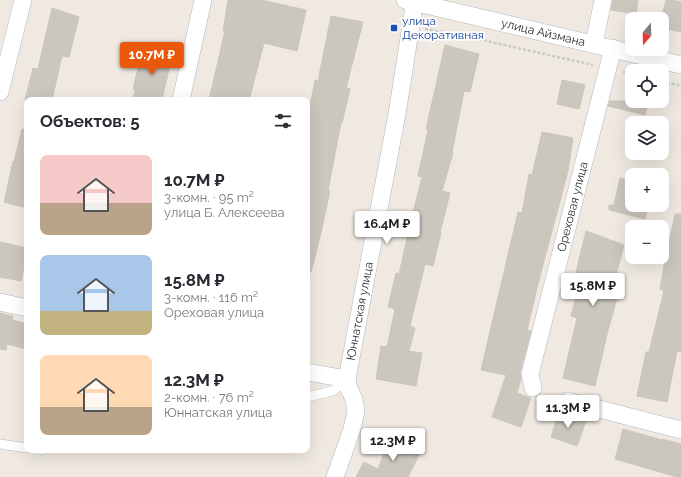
<!DOCTYPE html>
<html lang="ru">
<meta charset="utf-8">
<style>
:root{--surface:#fff;--page:#f7f7f7;--text:#2b2b33;--muted:#7c7c81;--accent:#ea580c}
body{margin:0;font-family:Raleway,sans-serif;background:var(--page);color:var(--text);height:100vh;display:flex;flex-direction:column;font-size:15px;white-space:nowrap}
*{box-sizing:border-box;margin:0}
p{font-size:13px;color:var(--muted)}
.icon{flex:none;width:22px;height:22px;fill:none;stroke:currentColor;stroke-width:2;stroke-linecap:round;stroke-linejoin:round}
.map{position:relative;flex:1;overflow:hidden}
.sheet{position:absolute;left:24px;top:97px;width:286px;height:356px;display:flex;flex-direction:column;background:var(--surface);border-radius:8px;box-shadow:0 4px 16px #0002}
.sheet>*{flex:none}
.needle{width:26px;rotate:199deg}
.controls{position:absolute;left:625px;top:12px;display:grid;gap:8px}
.controls a{display:grid;place-items:center;width:44px;height:44px;border-radius:8px;background:var(--surface);box-shadow:0 4px 16px #0002;font-size:20px}
.price{position:absolute;translate:-50% -34px;padding:0 9px;border-radius:4px;background:#fff;color:#222;font-size:13px;line-height:26px;filter:drop-shadow(0 1px 2px #0008)}
.price::after{content:'';position:absolute;left:50%;top:24px;width:12px;height:9px;margin-left:-6px;background:inherit;clip-path:polygon(0 0,100% 0,50% 100%)}
.price.on{background:var(--accent);color:#fff}
ul{padding:0;list-style:none}
li{display:flex;align-items:center;gap:12px;height:100px;padding:0 16px}
li span{display:grid;place-items:center;flex:none;width:112px;height:80px;border-radius:8px;color:#555}
li>.icon{margin-inline-start:auto}
span .icon{width:48px;height:48px;fill:#fffc;stroke-width:1}
li b{font-size:17px}
h2{display:flex;justify-content:space-between;align-items:center;height:48px;padding:0 16px;font-size:17px}
.map>svg:first-child{display:block}
</style>
<div class="map">
<svg width="681" height="477" viewBox="0 0 681 477">
<rect width="100%" height="100%" fill="#efe9e1"/>
<g fill="#cbc7bf" stroke="#cbc5ba">
<polygon points="228,0 261,0 306,10 297,51 264,43 249,100 209,100 225,31 223,31"/>
<polygon points="613,0 638,0 636,14 611,10"/>
<polygon points="666,0 673,0 681,2 681,32 662,28 662,15"/>
<polygon points="52,8 79,17 69,57 62,56 52,100 25,100 33,68 38,69"/>
<polygon points="331,16 363,22 346,88 350,89 342,123 341,123 328,190 330,191 320,237 311,272 307,271 307,121 315,80 318,81"/>
<polygon points="445,45 479,54 470,92 464,91 452,153 453,153 442,191 450,193 440,232 441,233 433,266 425,264 410,326 415,328 409,351 422,353 416,386 376,379 381,346 387,347 395,309 388,307 396,273 399,274 412,217 422,177 418,176 428,130 426,129"/>
<polygon points="143,48 172,56 162,100 133,100 135,89 133,89"/>
<polygon points="562,80 585,85 579,109 557,104"/>
<polygon points="610,101 649,101 645,115 608,106"/>
<polygon points="22,129 27,130 27,208 4,202 13,161 14,162"/>
<polygon points="542,132 573,138 568,171 540,276 527,330 531,331 520,372 521,379 517,393 531,398 521,427 492,417 506,375 481,370 518,212 522,213 529,174 532,175"/>
<polygon points="620,178 632,181 632,205 648,205 645,219 609,210 609,205 614,205"/>
<polygon points="675,214 681,214 681,352 677,351 667,402 637,396 646,352 649,352 664,291 660,289 666,254 667,254"/>
<polygon points="586,231 624,245 612,290 619,291 609,327 609,326 595,386 563,378 577,318 571,316 582,274 576,272"/>
<polygon points="0,242 27,248 27,252 21,281 0,277"/>
<polygon points="0,313 13,316 12,320 27,324 27,349 7,344 6,350 0,349"/>
<polygon points="559,412 586,421 577,446 551,437"/>
<polygon points="623,429 662,440 662,439 681,444 681,477 677,477 615,459"/>
<polygon points="390,438 421,451 408,477 356,477 364,462 378,469"/>
</g>
<g fill="none" stroke-linecap="round" stroke-linejoin="round">
<defs>
<g id="service">
<polyline points="307,397 333,391 347,379"/>
<polyline points="0,444 27,448"/>
<polyline points="42,450 43,450"/>
</g>
<g id="minor">
<path id="s1" d="M405,0L681,65"/>
<polyline points="594,44 603,0"/>
<polyline points="0,92 23,0"/>
<polyline points="181,100 203,0"/>
<polyline points="0,302 27,308"/>
<polyline points="307,372 347,379"/>
<path id="s2" d="M533,388L530,374L613,48"/>
<polyline points="568,401 681,430"/>
<path id="s3" d="M335,477L352,429L356,411L354,399L349,389L347,379L397,114L415,0"/>
</g>
</defs>
<use href="#service" stroke="#b4b7c1" stroke-width="10"/>
<use href="#minor" stroke="#b4b7c1" stroke-width="18"/>
<g stroke="#c9c9c9" stroke-width="2.5" stroke-dasharray="3 2" stroke-linecap="butt">
<polyline points="425,29 460,35 593,65"/>
<polyline points="623,72 632,74"/>
<polyline points="662,81 681,86"/>
</g>
<use href="#service" stroke="#fff" stroke-width="9"/>
<use href="#minor" stroke="#fff" stroke-width="17"/>
</g>
<rect fill="#1a4fb4" stroke="#fff" stroke-width="1.5" x="390" y="24" width="8" height="8" rx="2"/>
<g text-anchor="middle" dominant-baseline="central" stroke-width="3.5" stroke-linejoin="round" paint-order="stroke">
<g font-size="12" fill="#164399" stroke="#fff" text-anchor="start">
<text x="402" y="21">улица<tspan x="402" dy="14">Декоративная</tspan></text>
</g>
<g font-size="12" fill="#2e2e2e" stroke="#fff">
<text stroke="none"><textPath href="#s1" startOffset="142">улица Айзмана</textPath></text>
<text stroke="none"><textPath href="#s2" startOffset="187">Ореховая улица</textPath></text>
<text stroke="none"><textPath href="#s3" startOffset="172">Юннатская улица</textPath></text>
</g>
</g>
</svg>
<div class="controls">
<a><svg class="needle" viewBox="-14 -14 28 28"><path d="M0-13l5 13h-10z" fill="#e53935"/><path d="M0 13l5-13h-10z" fill="#7c7c81"/></svg></a>
<a><svg class="icon" aria-label="locate" viewBox="0 0 24 24"><circle cx="12" cy="12" r="6"/><path d="M12 2v4M12 18v4M2 12h4M18 12h4"/></svg></a>
<a><svg class="icon" aria-label="layers" viewBox="0 0 24 24"><path d="M12 4l9 5-9 5-9-5zM3 14l9 5 9-5"/></svg></a>
<a>+</a>
<a>−</a>
</div>
<b class="price on" style="left:152px;top:76px">10.7M ₽</b>
<b class="price" style="left:387px;top:245px">16.4M ₽</b>
<b class="price" style="left:593px;top:307px">15.8M ₽</b>
<b class="price" style="left:568px;top:429px">11.3M ₽</b>
<b class="price" style="left:393px;top:462px">12.3M ₽</b>
<section class="sheet">
<h2>Объектов: 5<svg class="icon" aria-label="filters" viewBox="0 0 24 24"><path d="M4 7h16M4 17h16"/><circle cx="9" cy="7" r="2"/><circle cx="15" cy="17" r="2"/></svg></h2>
<ul>
<li><span style="background:linear-gradient(#f6c9c9 60%,#b9a48a 0)"><svg class="icon" aria-label="home" viewBox="0 0 24 24"><path d="M3 11l9-7 9 7M6 9v11h12V9"/></svg></span><div><b>10.7M ₽</b><p>3-комн. · 95 m²</p><p>улица Б. Алексеева</p></div></li>
<li><span style="background:linear-gradient(#a9c7e8 70%,#c2b280 0)"><svg class="icon" aria-label="home" viewBox="0 0 24 24"><path d="M3 11l9-7 9 7M6 9v11h12V9"/></svg></span><div><b>15.8M ₽</b><p>3-комн. · 116 m²</p><p>Ореховая улица</p></div></li>
<li><span style="background:linear-gradient(#ffd9b3 65%,#b9a48a 0)"><svg class="icon" aria-label="home" viewBox="0 0 24 24"><path d="M3 11l9-7 9 7M6 9v11h12V9"/></svg></span><div><b>12.3M ₽</b><p>2-комн. · 76 m²</p><p>Юннатская улица</p></div></li>
</ul>
</section>
</div>
